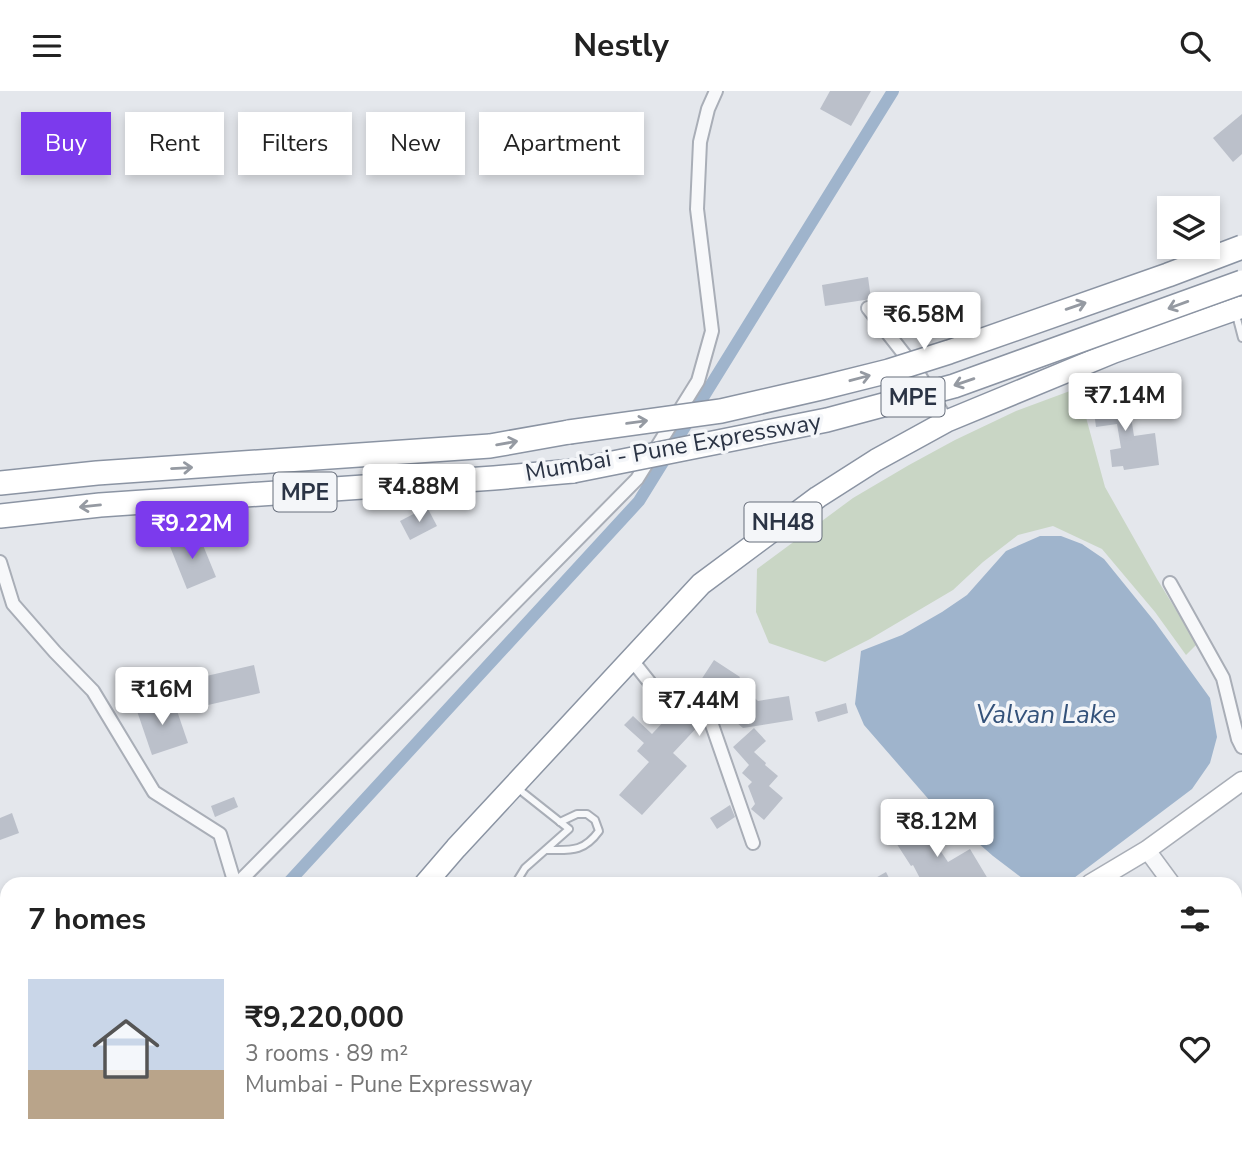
<!DOCTYPE html>
<meta charset="utf-8">
<style>
:root{--surface:#fff;--page:#f6f6f6;--text:#222;--muted:#767676;--line:#e0e0e0;--accent:#7c3aed}
body{margin:0;font-family:"Nunito Sans",sans-serif;background:var(--page);color:var(--text);height:100vh;display:flex;flex-direction:column;font-size:26px;white-space:nowrap}
*{box-sizing:border-box;margin:0}
p{font-size:23px;color:var(--muted)}
.icon{flex:none;width:38px;height:38px;fill:none;stroke:currentColor;stroke-width:2;stroke-linecap:round;stroke-linejoin:round}
.map{position:relative;flex:1;overflow:hidden}
.drawer{position:absolute;left:0px;top:786px;width:1242px;height:275px;display:flex;flex-direction:column;background:var(--surface);border-radius:21px 21px 0 0;box-shadow:0 4px 10px #0003}
.drawer>*{flex:none}
.hud{position:absolute;left:21px;top:21px;width:700px;height:63px;display:flex;gap:14px}
.fabs{position:absolute;left:1157px;top:105px;display:grid;gap:14px}
.fabs a{display:grid;place-items:center;width:63px;height:63px;border-radius:0px;background:var(--surface);box-shadow:0 4px 10px #0003;font-size:35px}
.price{position:absolute;translate:-50% -60px;padding:0 16px;border-radius:7px;background:#fff;color:#222;font-size:23px;line-height:46px;filter:drop-shadow(0 2px 4px #0008)}
.price::after{content:'';position:absolute;left:50%;top:42px;width:21px;height:16px;margin-left:-10px;background:inherit;clip-path:polygon(0 0,100% 0,50% 100%)}
.price.on{background:var(--accent);color:#fff}
ul{padding:0;list-style:none}
li{display:flex;align-items:center;gap:21px;height:175px;padding:0 28px}
li+li{border-top:2px solid var(--line)}
li span{display:grid;place-items:center;flex:none;width:196px;height:140px;border-radius:0px;color:#555}
li>.icon{margin-inline-start:auto}
span .icon{width:84px;height:84px;fill:#fffc;stroke-width:1}
li b{font-size:30px}
h2{display:flex;justify-content:space-between;align-items:center;height:84px;padding:0 28px;font-size:30px}
.chip{padding:0 24px;border-radius:0px;background:var(--surface);box-shadow:0 4px 10px #0003;font-size:24px;line-height:63px}
.chip.on{background:var(--accent);color:#fff}
header{display:flex;justify-content:space-between;align-items:center;height:91px;padding:0 28px;background:var(--surface);font-size:32px;font-weight:700}
.map>svg:first-child{display:block}
</style>
<header><svg class="icon" aria-label="menu" viewBox="0 0 24 24"><path d="M4 6h16M4 12h16M4 18h16"/></svg>Nestly<svg class="icon" aria-label="search" viewBox="0 0 24 24"><circle cx="10" cy="10" r="6"/><path d="M15 15l6 6"/></svg></header>
<div class="map">
<svg width="1242" height="1060" viewBox="0 0 1242 1060">
<rect width="100%" height="100%" fill="#e4e7ec"/>
<polygon fill="#c9d6c5" points="1078,297 1105,396 1157,488 1197,553 1186,564 1155,521 1102,458 1053,435 1018,444 983,471 953,499 870,548 825,571 769,552 756,521 757,478 853,407 909,374 955,349 1016,320"/>
<polygon fill="#9fb4cc" points="1040,445 1061,445 1082,453 1104,468 1155,531 1210,607 1217,646 1210,672 1192,698 1066,793 1030,793 993,765 931,711 864,634 855,613 861,560 902,544 942,521 967,504 1006,460"/>
<g fill="none" stroke-linecap="round" stroke-linejoin="round">
<g stroke="#9fb4cc" stroke-width="12">
<polyline points="287,793 639,410 893,0"/>
<polyline points="41,1060 47,1054"/>
</g>
</g>
<g fill="#bbc0ca">
<polygon points="830,0 871,0 851,35 820,18"/>
<polygon points="1242,23 1242,63 1233,71 1213,47"/>
<polygon points="868,186 871,208 825,215 822,194"/>
<polygon points="1127,300 1134,345 1155,342 1159,374 1124,379 1123,375 1112,376 1110,359 1121,357 1117,333 1096,336 1092,306"/>
<polygon points="427,416 437,435 410,449 400,430"/>
<polygon points="198,442 216,486 187,498 169,453"/>
<polygon points="714,569 740,586 737,591 758,610 789,605 793,629 743,637 724,621 731,612 699,592"/>
<polygon points="254,574 260,602 208,614 202,586"/>
<polygon points="173,608 188,652 152,664 137,620"/>
<polygon points="682,611 696,613 702,631 673,662 687,675 642,724 619,704 649,671 637,660 644,652 624,634 633,625 652,643"/>
<polygon points="846,612 848,622 818,631 815,621"/>
<polygon points="754,637 766,650 754,661 766,672 765,674 778,685 769,695 783,707 764,729 751,718 755,713 748,695 752,691 742,682 749,674 733,656"/>
<polygon points="234,706 238,716 215,726 211,715"/>
<polygon points="730,714 735,726 717,738 710,727"/>
<polygon points="12,722 19,742 0,749 0,727"/>
<polygon points="918,726 948,771 970,758 991,793 923,793 913,774 911,775 891,744"/>
<polygon points="886,781 892,793 865,793"/>
</g>
<g fill="none" stroke-linecap="round" stroke-linejoin="round">
<defs>
<g id="service">
<polyline points="1236,224 1242,247"/>
<path d="M546,759C570,759 583,762 599,740L595,729L587,723H577L560,731"/>
<polyline points="515,793 525,777 569,738 516,696"/>
</g>
<g id="minor">
<polyline points="868,217 915,277 947,330"/>
<polyline points="0,471 13,513 55,561 93,600 154,701 220,743 235,793"/>
<polyline points="1170,492 1223,587 1238,648 1242,656"/>
<polyline points="631,568 654,597 702,605 753,752"/>
<polyline points="237,793 637,388 698,290 712,240 697,118 700,51 708,18 716,0"/>
<polyline points="1236,862 1242,858"/>
</g>
<g id="tertiary">
<polyline points="1147,759 1172,793"/>
<polyline points="1236,881 1242,890"/>
</g>
<g id="secondary">
<polyline points="1090,793 1147,759 1242,690"/>
<polyline points="521,1060 536,1054"/>
</g>
<g id="trunk">
<polyline points="425,793 456,757 701,493 818,406 876,369 947,330 1114,261 1242,216"/>
<polyline points="200,1060 206,1054"/>
</g>
<g id="motorway">
<polyline points="0,392 97,382 490,355 569,341"/>
<polyline points="0,425 100,414 494,387 573,380"/>
</g>
</defs>
<use href="#service" stroke="#a9aeb7" stroke-width="10"/>
<use href="#minor" stroke="#a9aeb7" stroke-width="16"/>
<use href="#tertiary" stroke="#a9aeb7" stroke-width="19"/>
<use href="#secondary" stroke="#a9aeb7" stroke-width="21"/>
<use href="#trunk" stroke="#8b94a3" stroke-width="24"/>
<use href="#motorway" stroke="#8b94a3" stroke-width="26"/>
<use href="#service" stroke="#f7f8fa" stroke-width="6"/>
<use href="#minor" stroke="#f7f8fa" stroke-width="12"/>
<use href="#tertiary" stroke="#f7f8fa" stroke-width="16"/>
<use href="#secondary" stroke="#fff" stroke-width="18"/>
<use href="#trunk" stroke="#fff" stroke-width="21"/>
<use href="#motorway" stroke="#fff" stroke-width="23"/>
<defs>
<g id="motorway-bridge">
<polyline points="569,341 721,320 821,297 889,280 949,261 1168,184 1242,156"/>
<polyline points="573,380 827,329 954,295 1242,191"/>
</g>
</defs>
<use href="#motorway-bridge" stroke="#8b94a3" stroke-width="26" stroke-linecap="butt"/>
<use href="#motorway-bridge" stroke="#fff" stroke-width="23"/>
</g>
<defs><path id="oneway-shaft" d="M-6 0H5M1.5-3L5.5 0L1.5 3" fill="none" stroke-width="1.6" stroke-linecap="round" stroke-linejoin="round" transform="scale(1.75)"/></defs>
<g stroke="#959aa2">
<use href="#oneway-shaft" transform="translate(1178 214) rotate(160)"/>
<use href="#oneway-shaft" transform="translate(1076 215) rotate(-19)"/>
<use href="#oneway-shaft" transform="translate(860 287) rotate(-15)"/>
<use href="#oneway-shaft" transform="translate(964 291) rotate(161)"/>
<use href="#oneway-shaft" transform="translate(637 331) rotate(-8)"/>
<use href="#oneway-shaft" transform="translate(507 352) rotate(-10)"/>
<use href="#oneway-shaft" transform="translate(182 377) rotate(-3)"/>
<use href="#oneway-shaft" transform="translate(90 415) rotate(174)"/>
</g>
<g text-anchor="middle" dominant-baseline="central" stroke-width="7" stroke-linejoin="round" paint-order="stroke">
<g fill="#f4f6f9" stroke="#676e7b" stroke-width="2">
<rect x="881.5" y="286.5" width="63" height="39" rx="5"/>
<rect x="273.5" y="381.5" width="63" height="39" rx="5"/>
<rect x="744.5" y="411.5" width="77" height="39" rx="5"/>
</g>
<g font-size="23" font-weight="bold" fill="#2b3445">
<text x="913" y="306">MPE</text>
<text x="305" y="401">MPE</text>
<text x="783" y="431">NH48</text>
</g>
<g font-size="24" fill="#2b3445" stroke="#f4f6f9">
<text transform="translate(673 356) rotate(-10)">Mumbai - Pune Expressway</text>
</g>
<g font-size="26" font-style="italic" fill="#34527a" stroke="#f4f6f9">
<text x="1046" y="623">Valvan Lake</text>
</g>
</g>
</svg>
<div class="fabs">
<a><svg class="icon" aria-label="layers" viewBox="0 0 24 24"><path d="M12 4l9 5-9 5-9-5zM3 14l9 5 9-5"/></svg></a>
</div>
<b class="price" style="left:924px;top:261px">₹6.58M</b>
<b class="price" style="left:1125px;top:342px">₹7.14M</b>
<b class="price" style="left:419px;top:433px">₹4.88M</b>
<b class="price on" style="left:192px;top:470px">₹9.22M</b>
<b class="price" style="left:162px;top:636px">₹16M</b>
<b class="price" style="left:699px;top:647px">₹7.44M</b>
<b class="price" style="left:937px;top:768px">₹8.12M</b>
<div class="hud">
<a class="chip on">Buy</a>
<a class="chip">Rent</a>
<a class="chip">Filters</a>
<a class="chip">New</a>
<a class="chip">Apartment</a>
</div>
<section class="drawer">
<h2>7 homes<svg class="icon" aria-label="filters" viewBox="0 0 24 24"><path d="M4 7h16M4 17h16"/><circle cx="9" cy="7" r="2"/><circle cx="15" cy="17" r="2"/></svg></h2>
<ul>
<li><span style="background:linear-gradient(#c9d6e8 65%,#b9a48a 0)"><svg class="icon" aria-label="home" viewBox="0 0 24 24"><path d="M3 11l9-7 9 7M6 9v11h12V9"/></svg></span><div><b>₹9,220,000</b><p>3 rooms · 89 m²</p><p>Mumbai - Pune Expressway</p></div><svg class="icon" aria-label="heart" viewBox="0 0 24 24"><path d="M12 20l-8-8c-3-5 5-10 8-4 3-6 11-1 8 4z"/></svg></li>
</ul>
</section>
</div>
